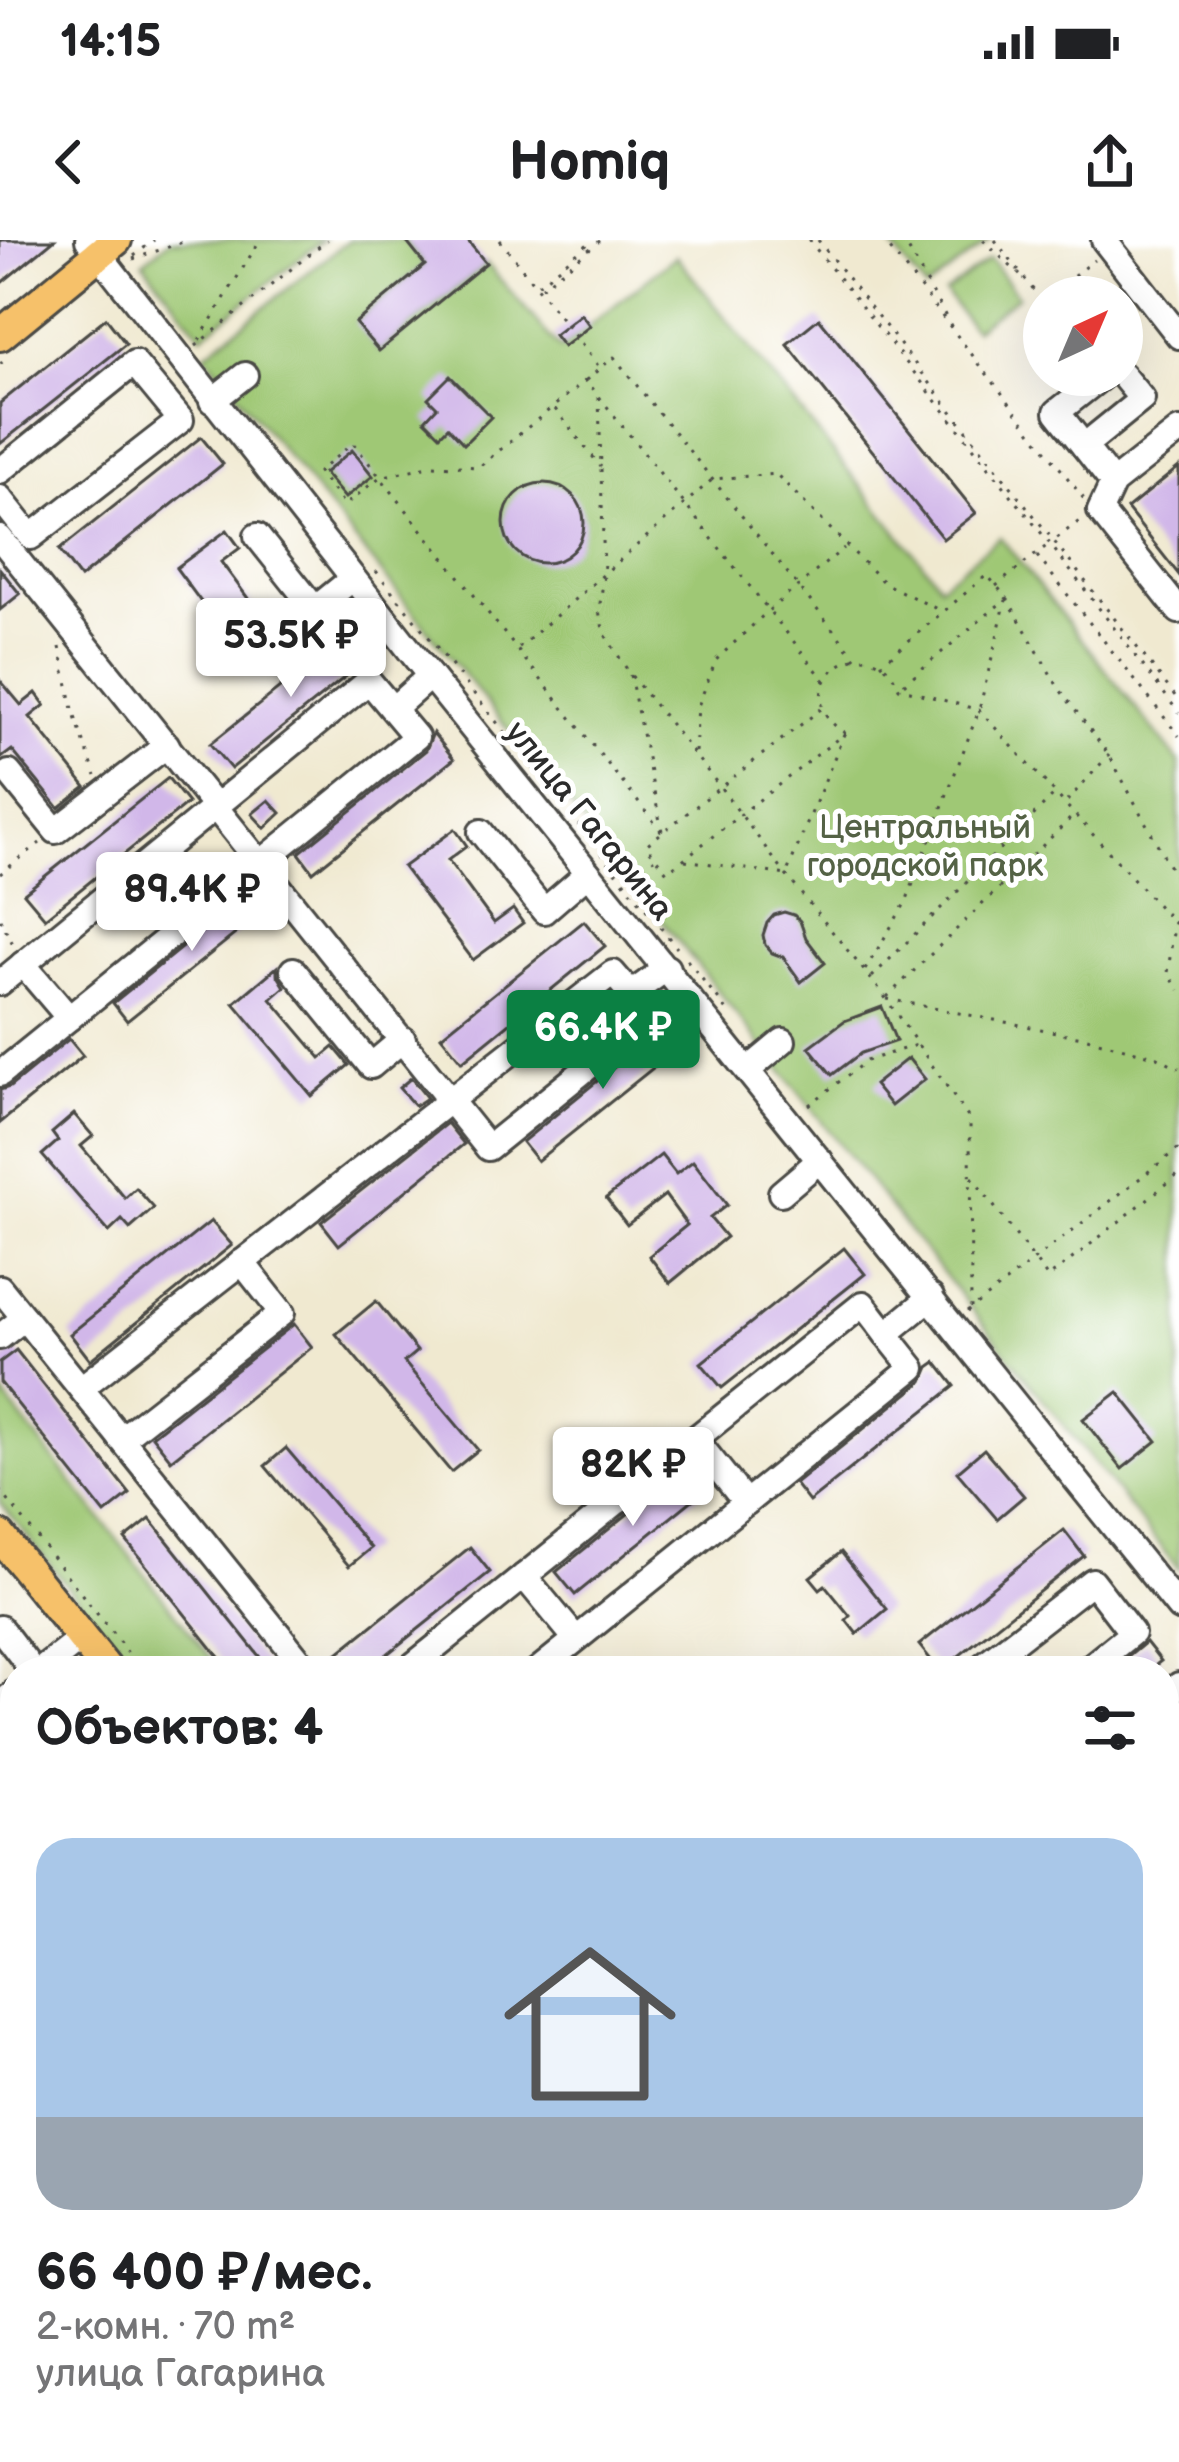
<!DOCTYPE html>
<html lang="ru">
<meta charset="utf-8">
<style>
:root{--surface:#fff;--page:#f6f6f6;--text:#202124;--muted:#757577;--accent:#0b8043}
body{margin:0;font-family:"Balsamiq Sans",sans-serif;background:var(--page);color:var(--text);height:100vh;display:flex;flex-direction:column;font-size:45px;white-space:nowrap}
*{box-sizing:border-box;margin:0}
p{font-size:39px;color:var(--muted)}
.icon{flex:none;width:66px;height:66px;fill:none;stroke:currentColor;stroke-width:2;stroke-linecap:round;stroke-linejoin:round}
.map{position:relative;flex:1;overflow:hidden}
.side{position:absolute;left:0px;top:1416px;width:1179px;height:807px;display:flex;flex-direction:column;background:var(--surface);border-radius:48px 48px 0 0;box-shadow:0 12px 48px #0002}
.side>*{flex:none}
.needle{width:78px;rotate:44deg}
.buttons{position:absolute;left:1023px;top:36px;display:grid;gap:24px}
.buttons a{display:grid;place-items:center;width:120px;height:120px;border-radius:50%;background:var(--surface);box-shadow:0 12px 48px #0002;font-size:60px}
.price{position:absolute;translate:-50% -102px;padding:0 27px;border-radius:12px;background:#fff;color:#222;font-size:39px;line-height:78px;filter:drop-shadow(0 3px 6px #0008)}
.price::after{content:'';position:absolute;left:50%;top:72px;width:36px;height:27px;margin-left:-18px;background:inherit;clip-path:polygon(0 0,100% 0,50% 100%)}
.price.on{background:var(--accent);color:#fff}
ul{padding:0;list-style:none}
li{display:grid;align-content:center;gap:24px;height:636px;padding:0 36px}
li span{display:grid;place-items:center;height:372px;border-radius:36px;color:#555}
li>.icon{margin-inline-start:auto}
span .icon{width:216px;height:216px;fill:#fffc;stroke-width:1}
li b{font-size:51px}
h2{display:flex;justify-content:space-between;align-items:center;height:144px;padding:0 36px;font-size:51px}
.status{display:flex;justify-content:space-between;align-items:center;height:84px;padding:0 60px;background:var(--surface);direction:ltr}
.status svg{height:33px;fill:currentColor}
header{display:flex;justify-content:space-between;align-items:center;height:156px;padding:0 36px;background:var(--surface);font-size:54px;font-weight:700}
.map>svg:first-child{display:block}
</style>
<div class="status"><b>14:15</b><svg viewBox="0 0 49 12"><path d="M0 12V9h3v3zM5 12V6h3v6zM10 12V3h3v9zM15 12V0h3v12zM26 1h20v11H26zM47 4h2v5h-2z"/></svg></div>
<header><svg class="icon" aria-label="back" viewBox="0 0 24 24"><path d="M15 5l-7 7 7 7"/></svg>Homiq<svg class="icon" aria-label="share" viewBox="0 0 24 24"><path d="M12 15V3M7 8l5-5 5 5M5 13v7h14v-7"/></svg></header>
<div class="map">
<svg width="1179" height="2222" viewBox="0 0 1179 2222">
<rect width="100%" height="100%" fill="#fff"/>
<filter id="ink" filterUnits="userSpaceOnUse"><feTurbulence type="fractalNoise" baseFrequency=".00833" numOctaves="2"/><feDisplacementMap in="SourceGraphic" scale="24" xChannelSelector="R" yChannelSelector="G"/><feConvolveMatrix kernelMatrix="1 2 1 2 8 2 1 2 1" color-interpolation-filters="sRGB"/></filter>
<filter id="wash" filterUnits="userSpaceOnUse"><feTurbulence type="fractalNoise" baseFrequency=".004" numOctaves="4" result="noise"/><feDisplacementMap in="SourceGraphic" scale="48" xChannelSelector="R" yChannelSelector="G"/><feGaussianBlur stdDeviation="2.7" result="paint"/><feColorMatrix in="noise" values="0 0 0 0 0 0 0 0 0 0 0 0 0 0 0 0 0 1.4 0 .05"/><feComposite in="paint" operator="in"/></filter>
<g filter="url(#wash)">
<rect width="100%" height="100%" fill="#f0e9d0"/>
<g fill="#9fc874" stroke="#657a50" stroke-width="3">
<polygon points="170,0 323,0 202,96 143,22"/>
<polygon points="349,0 405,0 425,25 356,82 379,111 486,23 560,109 676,16 940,345 1000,297 1179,522 1179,1330 628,638 205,114"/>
<polygon points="887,0 990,0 926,50"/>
<polygon points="990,19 1018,56 974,90 945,53"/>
<polygon points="0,1151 221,1431 135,1431 0,1262"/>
<polygon points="1179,1486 1179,2066 1164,2059 1164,1499"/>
</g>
<g id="blocks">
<g fill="#d1b7e9">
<polygon points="0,0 54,0 0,44"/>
<polygon points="405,0 467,0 486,23 379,111 355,83 425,25"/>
<polygon points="1083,38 1096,57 1058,57"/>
<polygon points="581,74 590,86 563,107 554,95"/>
<polygon points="106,78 126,104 0,204 0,163"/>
<polygon points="819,78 976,273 943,299 787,104"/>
<polygon points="450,136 491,177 464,204 448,187 440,195 425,180 437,167 428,158"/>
<polygon points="201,197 223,224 80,338 59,310"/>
<polygon points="352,210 373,236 345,258 324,233"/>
<polygon points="1179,227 1179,335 1127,269"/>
<circle cx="544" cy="283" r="40"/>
<polygon points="227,290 240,308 221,322 267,384 285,370 296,385 245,422 176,328"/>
<polygon points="0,329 20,354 0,370"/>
<polygon points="351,391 371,416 231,529 210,504"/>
<polygon points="0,440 21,465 36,453 45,465 30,477 86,547 59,568 12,510 0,519"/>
<polygon points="433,493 454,519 313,632 299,613 426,510"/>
<polygon points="168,538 188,563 45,678 24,653"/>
<polygon points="269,560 281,573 265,588 252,574"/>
<polygon points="455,589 467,606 448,620 494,683 513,669 523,683 473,720 403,627"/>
<polygon points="255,648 270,666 127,781 113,763"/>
<polygon points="784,672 794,675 800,681 806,698 825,723 801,742 783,717 772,713 765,705 763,695 767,683 774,675"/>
<polygon points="584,681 605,706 462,822 441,796"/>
<polygon points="277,727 277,734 285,747 271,759 321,818 334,807 349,825 312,856 234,763"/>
<polygon points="882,767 896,801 861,813 832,835 809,807 844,781"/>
<polygon points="665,781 683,804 537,921 522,902 659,791"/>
<polygon points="69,799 83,816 0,883 0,850 10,847"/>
<polygon points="908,818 925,839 891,866 874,845"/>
<polygon points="411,838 427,858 415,866 399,848"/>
<polygon points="74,874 93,896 81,906 125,958 136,948 154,968 130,989 122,980 109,992 42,915 58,901 52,893"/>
<polygon points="447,883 464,904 339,1005 321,982"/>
<polygon points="661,915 676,934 693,921 727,965 710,978 726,997 670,1043 649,1016 687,985 665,955 627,985 606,958"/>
<polygon points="211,981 232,1005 90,1120 70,1094"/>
<polygon points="844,1008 865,1034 722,1148 701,1123"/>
<polygon points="376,1061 417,1111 404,1122 478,1210 451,1232 336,1094"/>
<polygon points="294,1084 312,1107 171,1220 152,1196"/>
<polygon points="16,1110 130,1254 105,1274 0,1142 0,1122"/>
<polygon points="936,1122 955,1146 809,1262 795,1244 923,1141 929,1127"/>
<polygon points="1118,1152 1157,1201 1122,1229 1083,1179"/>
<polygon points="286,1208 371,1308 349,1326 265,1226"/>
<polygon points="984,1209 1024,1256 997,1279 957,1232"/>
<polygon points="692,1222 711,1245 575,1355 556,1332"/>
<polygon points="150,1279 271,1431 230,1431 125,1299"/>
<polygon points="1064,1290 1084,1316 940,1431 919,1405"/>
<polygon points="470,1307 490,1332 366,1431 336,1431 328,1421"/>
<polygon points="841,1312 887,1369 857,1394 846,1380 850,1376 825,1345 820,1349 810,1337"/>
<polygon points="1146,1402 1161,1421 1148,1431 1111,1431"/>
<polygon points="15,1475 15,1522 0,1534 0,1487"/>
<polygon points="15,1615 15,1662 0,1674 0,1627"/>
<polygon points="15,1907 15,1965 0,1946 0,1919"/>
<polygon points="1164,2077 1179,2088 1179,2117 1164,2107"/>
<polygon points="0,2112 15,2131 15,2186 0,2167"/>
<polygon points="33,2208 76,2208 87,2222 44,2222"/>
<polygon points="284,2208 293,2208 304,2222 267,2222"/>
<polygon points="1062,2208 1118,2208 1105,2222 1049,2222"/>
</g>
</g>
</g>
<g filter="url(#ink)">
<use href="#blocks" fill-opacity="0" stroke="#494844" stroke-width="3"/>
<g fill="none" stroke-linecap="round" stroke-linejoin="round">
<defs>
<g id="minor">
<polyline points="88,0 430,436 1179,1368"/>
<polyline points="1104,0 1179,96"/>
<polyline points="1104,135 1057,172 1113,243"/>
<polyline points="212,161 245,135"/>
<polyline points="1179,191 1113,243 1100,271 1179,371"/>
<polyline points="1084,206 1142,159 1122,135"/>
<polyline points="0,231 134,123 181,180 31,297 0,258"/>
<polyline points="257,296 315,369 352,339"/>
<polyline points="0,298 488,908 649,778 631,754"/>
<polyline points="393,469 430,436"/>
<polyline points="9,533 56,591 167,505"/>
<polyline points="481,592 544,671 588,633"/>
<polyline points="23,724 69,778"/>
<polyline points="293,730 371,826 403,799"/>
<polyline points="0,743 369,441 416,497 0,834"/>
<polyline points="748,830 783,801"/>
<polyline points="781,953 820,920"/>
<polyline points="0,1048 308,1431"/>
<polyline points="0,1097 24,1078"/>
<polyline points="81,1148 613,733 631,754 667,728"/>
<polyline points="121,1199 282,1073 242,1022"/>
<polyline points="695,1199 746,1263"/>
<polyline points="524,1336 576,1399"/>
<polyline points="0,1388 33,1431"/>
<polyline points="40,1431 82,1398"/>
<polyline points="406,1431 863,1064 886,1094 931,1057"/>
<polyline points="537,1431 913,1128 886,1094"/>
<polyline points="976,1431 1092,1341 1132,1393 1085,1431"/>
<polyline points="1164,1458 1179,1445"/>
<polyline points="0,1464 15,1452"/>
<polyline points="0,1694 15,1683"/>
<polyline points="1164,1747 1179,1735"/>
<polyline points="0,1771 15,1760"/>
<polyline points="0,1796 15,1816"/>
<polyline points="9,2084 15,2091"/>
<polyline points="1164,2133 1179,2143"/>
<polyline points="106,2208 117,2222"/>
<polyline points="679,2208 690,2222"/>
<polyline points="999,2208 1013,2222"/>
<polyline points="0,2215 6,2222"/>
<polyline points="214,2222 232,2208"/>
<polyline points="1153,2222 1179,2194"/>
</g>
<g id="major">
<polyline points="0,95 116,0"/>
<polyline points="0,1296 108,1431"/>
<polyline points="1164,2166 1179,2177"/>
</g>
</defs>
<use href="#minor" stroke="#494844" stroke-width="30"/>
<use href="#major" stroke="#494844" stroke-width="36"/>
<g stroke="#494844" stroke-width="3" stroke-dasharray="3 9" stroke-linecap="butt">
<polyline points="500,0 599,127"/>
<polyline points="809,0 1050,304 1179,473"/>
<polyline points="818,0 1179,461"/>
<polyline points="883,0 1084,259"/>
<polyline points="903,0 955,93"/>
<polyline points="983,0 1021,36"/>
<polyline points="995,0 1041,60"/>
<polyline points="134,16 154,0"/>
<polyline points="133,19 189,0"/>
<polyline points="538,44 593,0"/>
<polyline points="541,47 601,0"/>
<polyline points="1045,57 1094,20"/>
<polyline points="199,100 260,0"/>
<polyline points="196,106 327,0"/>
<polyline points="0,124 9,117"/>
<path d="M586,140L479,227L433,225L380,237L345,265L318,232L353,203C457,333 559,463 662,592"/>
<polyline points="599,157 604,335 599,371 604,393 630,434 721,548 786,635 880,750 970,880 971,1068"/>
<polyline points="555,169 601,227"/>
<polyline points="1057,298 1082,279"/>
<polyline points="1037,316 1179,496"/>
<polyline points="376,331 677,708"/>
<polyline points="996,346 1049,304"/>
<polyline points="1007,358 1058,447 1109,515 1179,644 1168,733 1179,750"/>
<polyline points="60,407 74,474 96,536"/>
<polyline points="519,408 713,239 776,234 884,343 943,372"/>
<polyline points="881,424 987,335 1007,358 900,447"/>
<polyline points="630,435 662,591"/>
<polyline points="825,441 586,140 614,117 856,418"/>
<polyline points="821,469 646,605 667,632 845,493"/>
<path d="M845,493C778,451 871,376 899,448L979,470L1174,683L1179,684"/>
<polyline points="695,512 698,466 716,420 768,371 844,308"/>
<polyline points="1067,561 1109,515"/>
<polyline points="685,620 786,635 844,494"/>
<polyline points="0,634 40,603"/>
<polyline points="624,642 654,619"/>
<polyline points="0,679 13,704"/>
<polyline points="687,720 730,774"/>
<polyline points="865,730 906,662 979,470 1006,360"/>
<polyline points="872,737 1056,553"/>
<polyline points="887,757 1073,576"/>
<polyline points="887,759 1087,798 1158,817 1179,828"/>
<polyline points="809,865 866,821 916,805"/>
<polyline points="972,937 1048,1038 1179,934"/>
<polyline points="967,1072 1179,908"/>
<polyline points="0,1250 142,1431"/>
<polyline points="0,1589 15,1578"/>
</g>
<use href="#minor" stroke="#fff" stroke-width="24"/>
<use href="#major" stroke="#f6c16b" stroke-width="30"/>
</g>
</g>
<g text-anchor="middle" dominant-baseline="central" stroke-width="10" stroke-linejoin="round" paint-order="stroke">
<g font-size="33" fill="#2b2b2b" stroke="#fff">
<text transform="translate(589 581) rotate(51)">улица Гагарина</text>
</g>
<g font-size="33" fill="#546245" stroke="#fff">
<text x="925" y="588">Центральный<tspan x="925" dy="38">городской парк</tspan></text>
</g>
</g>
</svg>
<div class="buttons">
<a><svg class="needle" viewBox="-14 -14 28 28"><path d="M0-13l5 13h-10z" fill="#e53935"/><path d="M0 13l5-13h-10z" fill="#757577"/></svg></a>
</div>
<b class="price" style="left:291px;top:460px">53.5K ₽</b>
<b class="price" style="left:192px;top:714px">89.4K ₽</b>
<b class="price on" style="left:603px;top:852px">66.4K ₽</b>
<b class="price" style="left:633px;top:1289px">82K ₽</b>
<section class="side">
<h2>Объектов: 4<svg class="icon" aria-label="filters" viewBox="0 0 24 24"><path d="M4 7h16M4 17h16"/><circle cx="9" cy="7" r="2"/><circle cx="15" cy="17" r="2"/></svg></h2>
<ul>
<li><span style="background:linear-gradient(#a9c7e8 75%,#9aa5b1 0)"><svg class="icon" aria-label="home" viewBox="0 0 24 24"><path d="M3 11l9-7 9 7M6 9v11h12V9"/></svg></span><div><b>66 400 ₽/мес.</b><p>2-комн. · 70 m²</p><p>улица Гагарина</p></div></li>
</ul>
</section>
</div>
